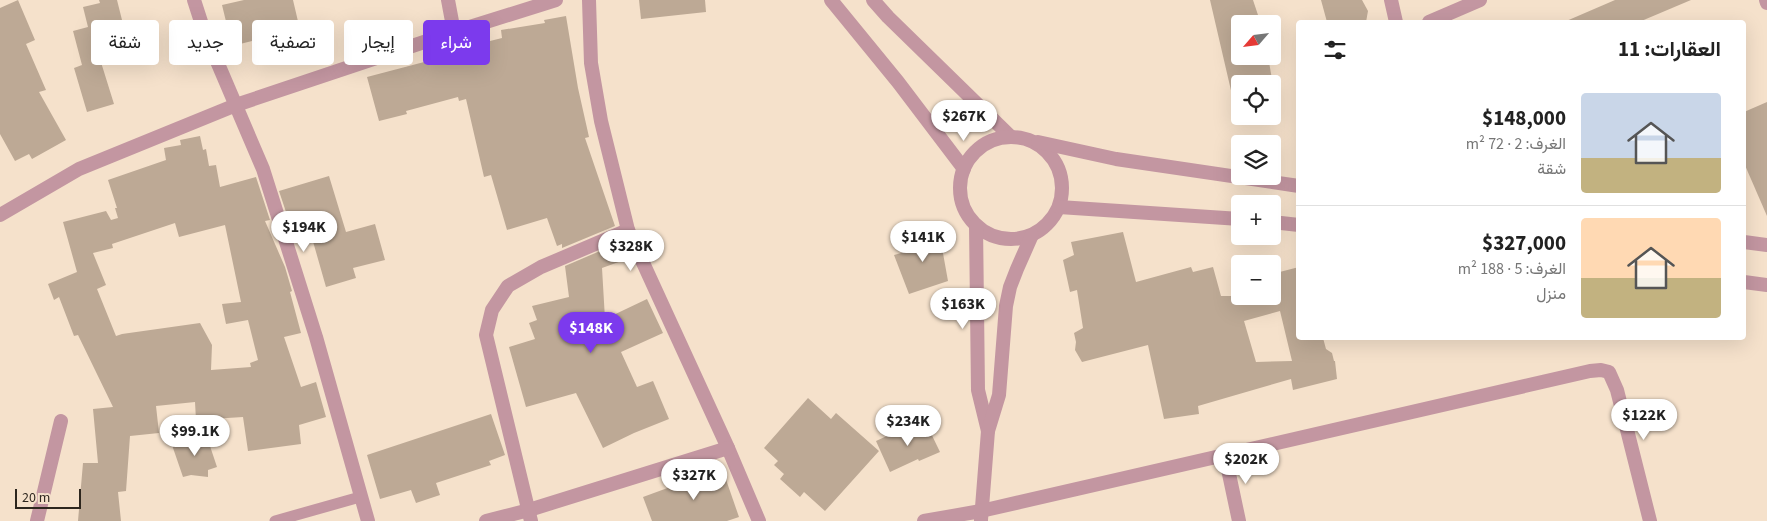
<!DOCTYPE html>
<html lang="ar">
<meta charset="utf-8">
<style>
:root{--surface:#fff;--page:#f6f6f6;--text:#222;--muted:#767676;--line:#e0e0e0;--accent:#7c3aed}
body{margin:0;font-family:"Source Sans 3",Vazirmatn,sans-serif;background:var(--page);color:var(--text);direction:rtl;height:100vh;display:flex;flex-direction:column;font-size:19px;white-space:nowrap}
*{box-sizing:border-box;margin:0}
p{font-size:16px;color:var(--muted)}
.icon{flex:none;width:28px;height:28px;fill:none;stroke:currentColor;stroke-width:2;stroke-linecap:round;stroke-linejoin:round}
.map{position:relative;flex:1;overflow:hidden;direction:ltr}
.details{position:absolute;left:1296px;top:20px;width:450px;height:320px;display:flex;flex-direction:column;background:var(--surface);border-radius:5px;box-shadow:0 5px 20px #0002;direction:rtl}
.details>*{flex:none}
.top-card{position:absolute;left:15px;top:20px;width:475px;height:45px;direction:rtl;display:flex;gap:10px}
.needle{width:32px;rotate:242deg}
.controls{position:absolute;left:1231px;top:15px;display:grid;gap:10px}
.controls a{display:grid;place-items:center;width:50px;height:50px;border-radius:5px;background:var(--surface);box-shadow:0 5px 20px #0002;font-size:25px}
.scale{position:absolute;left:15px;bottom:12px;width:66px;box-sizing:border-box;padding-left:5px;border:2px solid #2d261e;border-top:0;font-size:14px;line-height:18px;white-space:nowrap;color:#2d261e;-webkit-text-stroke:4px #f5e1cb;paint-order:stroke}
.price{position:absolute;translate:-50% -42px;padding:0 11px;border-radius:18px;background:#fff;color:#222;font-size:16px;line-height:32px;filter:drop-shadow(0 1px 2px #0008)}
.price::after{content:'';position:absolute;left:50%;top:30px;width:15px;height:11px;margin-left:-8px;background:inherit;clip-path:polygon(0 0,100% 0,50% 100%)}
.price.on{background:var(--accent);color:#fff}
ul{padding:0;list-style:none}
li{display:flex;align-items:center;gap:15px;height:125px;padding:0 25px}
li+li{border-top:1px solid var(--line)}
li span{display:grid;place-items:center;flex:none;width:140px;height:100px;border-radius:5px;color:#555}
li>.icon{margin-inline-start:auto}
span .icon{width:60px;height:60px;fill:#fffc;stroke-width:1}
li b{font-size:21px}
h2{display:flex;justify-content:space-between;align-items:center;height:60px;padding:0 25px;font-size:21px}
.pill{padding:0 18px;border-radius:5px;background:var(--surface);box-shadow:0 5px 20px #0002;font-size:18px;line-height:45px}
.pill.on{background:var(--accent);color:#fff}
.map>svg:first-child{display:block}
</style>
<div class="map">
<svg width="1767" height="521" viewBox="0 0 1767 521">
<rect width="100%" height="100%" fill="#f5e1cb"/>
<g fill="#bda995" fill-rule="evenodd">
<polygon points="18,0 35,40 26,44 46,90 39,92 66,140 32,159 29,154 15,161 0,134 0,8"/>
<polygon points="99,0 117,0 126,36 95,43 114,104 87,112 74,68 82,65 73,31 88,27 83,7 100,3"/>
<polygon points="244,0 293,0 304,47 260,58 256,40 232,46 222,5"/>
<polygon points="639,0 705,0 706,12 641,19"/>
<polygon points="1210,0 1253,0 1261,24 1240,24 1240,56 1268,56 1276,103 1272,104 1272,84 1240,84 1240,111 1236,112"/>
<polygon points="1321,0 1362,0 1368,11 1366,22 1327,22"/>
<polygon points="1615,0 1691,0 1639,22 1564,22"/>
<polygon points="566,16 578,88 589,137 585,138 615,226 562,248 562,244 557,246 547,218 507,230 491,175 484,177 466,99 459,101 458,97 406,111 407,114 379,121 367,77 447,56 446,52 502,38 501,30 545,23 544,20"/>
<polygon points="1767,102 1767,216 1744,163 1744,112"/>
<path d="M200,136L203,150L206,149L209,166L216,165L220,187L256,177L270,220L265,221L285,267L292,291L290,292L301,333L284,337L301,387L316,382L326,417L299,425L301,444L248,451L243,417L196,420L195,402L156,406L159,433L130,436L126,491L118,492L121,521H78L83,463H98L93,409L113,407L78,335L74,336L59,297L54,300L48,284L77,272L63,222L106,211L111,220L118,218L115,208H117L108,180L166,160L164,148L181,145L180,140ZM175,223L179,237L225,225L241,302L222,304L226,324L248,320L258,360L250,363L251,367L211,370L212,345L200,323L122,334L116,336L97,289L106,285L93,253L113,248L112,244Z"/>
<polygon points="329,176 346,232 375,224 385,260 353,268 356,278 326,287 310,231 306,232 300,211 287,215 279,191"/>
<polygon points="939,231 948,281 909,294 894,255 912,250 909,240"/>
<path d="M1123,232L1136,282L1191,267L1193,272L1213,267L1221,296H1272V274L1299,267V338H1323L1326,349L1332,353L1334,361H1335L1337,379L1293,390L1291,379L1198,406L1199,414L1164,419L1148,345L1082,362L1075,350L1076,342L1074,333L1083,328L1077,290L1070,292L1063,260L1074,255L1071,242ZM1280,311L1292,361L1256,362L1244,321Z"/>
<polygon points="621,242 627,259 602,268 605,319 647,299 663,333 621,352 637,387 653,381 669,419 634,433 603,448 576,393 526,407 509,347 535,339 529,323 537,320 532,306 569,297 565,266"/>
<polygon points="808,398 831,419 836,413 879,451 825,511 804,492 800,497 780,479 784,474 774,465 778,461 764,448"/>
<polygon points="491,414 505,455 489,461 491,465 436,483 440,495 416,503 411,490 380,499 367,455"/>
<polygon points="926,423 940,452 919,461 918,459 890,472 876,441 902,429 904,433"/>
<polygon points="206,434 217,467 208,470 208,477 191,475 183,477 172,445"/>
<polygon points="722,468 739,517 727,521 652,521 643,497"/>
</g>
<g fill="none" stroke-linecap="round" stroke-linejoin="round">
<polyline stroke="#c396a1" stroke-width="11" points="275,521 360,497"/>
<g stroke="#c396a1" stroke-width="14">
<polyline points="194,0 204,31 263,169 316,337 368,521"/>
<polyline points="448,0 454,32"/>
<polyline points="589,0 591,63 601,121 628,230 728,448 759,521"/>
<polyline points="831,0 898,82 964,169"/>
<polyline points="873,0 888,17 1010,136"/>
<polyline points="1391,0 1396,22"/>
<polyline points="1766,0 1767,3"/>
<polyline points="1429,22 1480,0"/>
<circle cx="1011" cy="188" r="51"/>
<polyline points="1038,142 1116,159 1299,186"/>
<polyline points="1059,207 1240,219"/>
<polyline points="0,215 79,169 236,105 454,32 556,0"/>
<polyline points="1272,222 1299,225"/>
<polyline points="976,225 978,390 988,431"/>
<polyline points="1744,242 1767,245"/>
<polyline points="1744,282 1767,285"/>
<polyline points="1225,455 1239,521"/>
<polyline points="981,520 988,431 999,395 1006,306 1010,287 1017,269 1032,235"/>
<polyline points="37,521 61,421"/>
<polyline points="486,521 529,510 728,448"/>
<polyline points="531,521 486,335 492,310 508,286 541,267 628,230"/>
<polyline points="924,521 981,511 1590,371 1601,370 1609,372 1617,390 1650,521"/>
</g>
</g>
</svg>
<div class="controls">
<a><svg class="needle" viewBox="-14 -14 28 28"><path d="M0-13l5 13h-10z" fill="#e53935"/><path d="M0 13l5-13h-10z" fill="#767676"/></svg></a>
<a><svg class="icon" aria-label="locate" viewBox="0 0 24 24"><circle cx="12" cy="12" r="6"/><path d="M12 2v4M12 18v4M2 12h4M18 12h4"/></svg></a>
<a><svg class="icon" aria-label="layers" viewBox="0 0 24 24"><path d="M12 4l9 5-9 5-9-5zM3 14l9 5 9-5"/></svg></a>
<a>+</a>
<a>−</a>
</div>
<div class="scale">20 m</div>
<b class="price" style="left:964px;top:142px">$267K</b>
<b class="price" style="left:304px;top:253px">$194K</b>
<b class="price" style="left:923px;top:263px">$141K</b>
<b class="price" style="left:631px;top:272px">$328K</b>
<b class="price" style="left:963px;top:330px">$163K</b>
<b class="price on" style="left:591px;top:354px">$148K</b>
<b class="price" style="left:1644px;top:441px">$122K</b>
<b class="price" style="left:908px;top:447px">$234K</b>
<b class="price" style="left:195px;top:457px">$99.1K</b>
<b class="price" style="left:1246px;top:485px">$202K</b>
<b class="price" style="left:694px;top:501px">$327K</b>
<div class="top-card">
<a class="pill on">شراء</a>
<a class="pill">إيجار</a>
<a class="pill">تصفية</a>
<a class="pill">جديد</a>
<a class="pill">شقة</a>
</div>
<section class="details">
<h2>العقارات: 11<svg class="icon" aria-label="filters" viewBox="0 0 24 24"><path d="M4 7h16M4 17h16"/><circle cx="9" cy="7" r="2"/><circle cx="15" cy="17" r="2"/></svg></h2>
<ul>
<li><span style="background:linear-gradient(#c9d6e8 65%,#c2b280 0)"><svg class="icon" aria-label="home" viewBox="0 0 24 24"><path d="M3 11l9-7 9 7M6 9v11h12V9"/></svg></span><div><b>$148,000</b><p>الغرف: 2 · 72 m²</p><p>شقة</p></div></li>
<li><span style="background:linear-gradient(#ffd9b3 60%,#c2b280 0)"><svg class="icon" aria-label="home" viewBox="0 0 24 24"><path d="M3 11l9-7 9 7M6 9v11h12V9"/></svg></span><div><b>$327,000</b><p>الغرف: 5 · 188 m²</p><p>منزل</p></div></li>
</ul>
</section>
</div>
